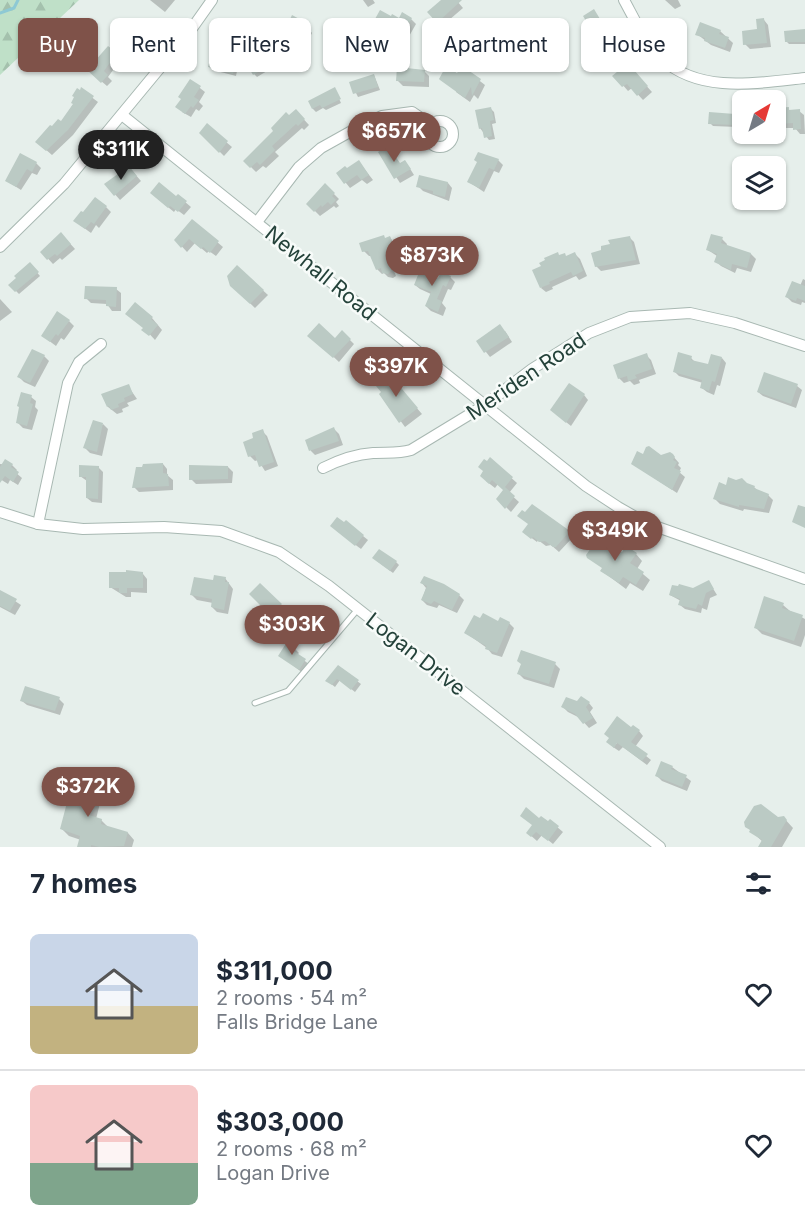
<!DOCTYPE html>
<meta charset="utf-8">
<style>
:root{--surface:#fff;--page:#f6f6f7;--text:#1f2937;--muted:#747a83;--line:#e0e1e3;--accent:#7f5249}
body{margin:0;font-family:Inter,sans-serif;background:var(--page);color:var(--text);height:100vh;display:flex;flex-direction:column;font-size:22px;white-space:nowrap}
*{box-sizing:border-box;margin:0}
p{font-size:20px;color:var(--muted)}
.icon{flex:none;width:33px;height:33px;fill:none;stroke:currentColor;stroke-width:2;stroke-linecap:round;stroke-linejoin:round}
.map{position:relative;height:847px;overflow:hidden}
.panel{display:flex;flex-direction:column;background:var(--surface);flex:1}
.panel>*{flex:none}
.banner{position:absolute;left:18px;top:18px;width:770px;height:54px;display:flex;gap:12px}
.needle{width:39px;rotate:38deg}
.buttons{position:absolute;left:732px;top:90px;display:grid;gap:12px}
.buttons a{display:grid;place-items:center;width:54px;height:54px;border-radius:9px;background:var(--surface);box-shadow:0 2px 4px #0004;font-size:30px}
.price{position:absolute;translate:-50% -51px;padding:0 14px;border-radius:21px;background:var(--accent);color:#fff;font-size:20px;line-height:39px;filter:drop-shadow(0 2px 3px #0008)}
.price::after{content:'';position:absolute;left:50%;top:36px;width:18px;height:14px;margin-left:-9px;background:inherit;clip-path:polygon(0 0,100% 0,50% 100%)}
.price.on{background:#222;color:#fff}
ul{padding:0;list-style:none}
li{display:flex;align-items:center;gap:18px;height:150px;padding:0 30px}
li+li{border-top:2px solid var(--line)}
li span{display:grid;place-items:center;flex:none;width:168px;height:120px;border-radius:9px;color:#555}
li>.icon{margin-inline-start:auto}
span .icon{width:72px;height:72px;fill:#fffc;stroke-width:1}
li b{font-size:26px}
h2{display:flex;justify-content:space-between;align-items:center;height:72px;padding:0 30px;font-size:26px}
.pill{padding:0 21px;border-radius:9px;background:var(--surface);box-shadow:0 2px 4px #0004;font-size:21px;line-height:54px}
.pill.on{background:var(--accent);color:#fff}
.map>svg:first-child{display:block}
</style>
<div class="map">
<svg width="805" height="847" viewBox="0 0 805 847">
<defs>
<pattern id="forest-firs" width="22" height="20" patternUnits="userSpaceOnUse" patternTransform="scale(1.5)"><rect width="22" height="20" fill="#bfe0c8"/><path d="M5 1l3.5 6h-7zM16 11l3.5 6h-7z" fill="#a4c1ad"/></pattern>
</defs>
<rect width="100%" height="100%" fill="#e6efeb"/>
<polygon fill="url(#forest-firs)" points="0,0 79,0 0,75"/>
<g fill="#0003">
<polygon points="150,0 175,0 165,12"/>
<polygon points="363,0 373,0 375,3 368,7"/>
<polygon points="444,0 456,0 463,8 442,26 430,13"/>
<polygon points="665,0 678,0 681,6 675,9"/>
<polygon points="594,11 608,32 599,37 585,17"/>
<polygon points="377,18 411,19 416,24 408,38 382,23"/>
<polygon points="764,20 768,25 771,47 750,49 745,44 759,31"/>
<polygon points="304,23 312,33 309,39 305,37 303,42 301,41 296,50 283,41"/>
<polygon points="148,26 153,31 147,38 150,40 138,54 129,46"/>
<polygon points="720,31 733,43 730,52 711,45 697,34"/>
<polygon points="805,32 805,44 789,44 786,41"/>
<polygon points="109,48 121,59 108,77 112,81 107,86 94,75"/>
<polygon points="275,52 282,62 257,77 254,74 268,56"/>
<polygon points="235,63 238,66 236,76 213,70 210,67"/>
<polygon points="463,68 485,85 478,99 474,95 470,102 456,92 458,76"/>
<polygon points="632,70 652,92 643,100 632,88 628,91 615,76"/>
<polygon points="424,71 429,76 429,87 403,86 398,81"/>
<polygon points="374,75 380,90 358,97 351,83"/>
<polygon points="191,81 205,92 199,102 203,106 199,111 196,109 191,117 182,112"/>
<polygon points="82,90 98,102 73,135 52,155 37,142 61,124"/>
<polygon points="335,90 341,103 326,110 323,108 316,112 313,109 310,102"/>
<polygon points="491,109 494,112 496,123 492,124 495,139 489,140 480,128"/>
<polygon points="788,109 791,111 799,111 804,115 805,134 800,134 795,128 785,128 780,123 776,124 776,110"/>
<polygon points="296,111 309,125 304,130 302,128 275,152 279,156 266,168 263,166 256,172 245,161"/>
<polygon points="735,115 738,118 737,127 713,126 710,123"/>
<polygon points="207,126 232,147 224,156 201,133"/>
<polygon points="380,152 400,165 409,167 414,175 400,183"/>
<polygon points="498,160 503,165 499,173 494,171 484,192 469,182 478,162"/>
<polygon points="359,162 373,180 367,184 362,180 350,188 338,173 347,170"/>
<polygon points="36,163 41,168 37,175 32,173 21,190 7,181"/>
<polygon points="134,173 141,181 120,200 106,184"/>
<polygon points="448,183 452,188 449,201 423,191 418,186"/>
<polygon points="325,185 339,199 336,202 339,206 336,208 334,206 320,216 308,204"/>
<polygon points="178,196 191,207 184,215 176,209 174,212 157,198 176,198"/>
<polygon points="106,207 111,212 99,228 96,225 91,233 80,225"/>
<polygon points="192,221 223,247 216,256 209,251 207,253 195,243 187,252 176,240"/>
<polygon points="390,237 396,247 394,252 397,261 394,262 396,269 394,271 396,276 393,278 388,277 384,273 382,274 377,269 372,256 369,256 364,251"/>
<polygon points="629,237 634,242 640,264 601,271 596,266 612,245"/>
<polygon points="66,239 75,249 62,260 60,258 53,264 42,252"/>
<polygon points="722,239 727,244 726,247 751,254 756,259 751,272 737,268 735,273 721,266 716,261 717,256 708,250"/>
<polygon points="575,254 580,259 587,276 579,280 576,276 552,287 553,289 546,292 541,288 560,257 567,257"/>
<polygon points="30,264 40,276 19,294 10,285"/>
<polygon points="237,267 268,295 255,308 231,285"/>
<polygon points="450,277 455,282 451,290 448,289 442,303 446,308 443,316 431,311 426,306 431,294 420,289 415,285"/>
<polygon points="803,279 805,280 805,303 802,302 801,305 792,302 787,297 800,286"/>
<polygon points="116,289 121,293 121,311 112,311 107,304 91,303 86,298"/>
<polygon points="0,299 12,312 0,321"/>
<polygon points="135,304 152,318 162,330 155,340 144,328"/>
<polygon points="69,321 74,326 64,340 61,338 56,346 48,340"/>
<polygon points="505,331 512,342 490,357 478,342"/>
<polygon points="342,332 354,344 339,362 321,345 335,340"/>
<polygon points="33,351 44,356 49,361 35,387 24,382 19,377"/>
<polygon points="646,355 651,360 656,374 639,380 640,383 634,385 630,381 624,383 619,378"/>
<polygon points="691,358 696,363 709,366 722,358 726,363 720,386 717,385 714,395 707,392 702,388 703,383 679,376 674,371"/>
<polygon points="397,380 402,387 400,389 422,414 405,427 381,394"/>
<polygon points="128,386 137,399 127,403 129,406 122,409 123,412 117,414 108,407 103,395"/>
<polygon points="797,386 802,390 796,408 763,396 758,392"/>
<polygon points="584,395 588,400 571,426 556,414"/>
<polygon points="31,397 36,401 35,407 38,410 32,430 23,428 18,423"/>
<polygon points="103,424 108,429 102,456 90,453 85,448"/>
<polygon points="334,429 339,434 343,445 315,455 311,451 307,441"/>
<polygon points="262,431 267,436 278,466 265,471 258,460 255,461 250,456 255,439"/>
<polygon points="672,455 679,463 678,465 681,468 679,472 685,477 677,493 633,464 644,456"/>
<polygon points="490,459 517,483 509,493 519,502 511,512 498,499 504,490 498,484 495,488 486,481"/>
<polygon points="0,464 12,465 17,470 15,472 22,478 18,485 10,480 8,484 0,479"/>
<polygon points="163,464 167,469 167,475 173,480 173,490 139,492 134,487"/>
<polygon points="98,467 103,472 102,503 92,502 87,498 87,481 80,476"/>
<polygon points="228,467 233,472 232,483 196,484 191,479"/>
<polygon points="727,487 754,487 758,491 768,495 773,500 769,513 744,509 743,511 720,504 715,499"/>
<polygon points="530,525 569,533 573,537 559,552 551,545 546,546 538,540 537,542 529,536"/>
<polygon points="337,531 363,536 368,540 361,549"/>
<polygon points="598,543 623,554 636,554 642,561 637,569 650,580 643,591 630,583 626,589 602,571 604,569 588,555"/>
<polygon points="377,561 396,562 399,565 393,573"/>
<polygon points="143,574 147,579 147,593 131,592 131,597 126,597 110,587"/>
<polygon points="225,578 233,589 228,614 217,612 212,607 213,603 197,600 192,595 214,582"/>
<polygon points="709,582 717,595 710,598 707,610 702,608 701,613 685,609 680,605 681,601 670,595 679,588 693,590"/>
<polygon points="422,583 459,595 464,600 457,613 439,605 437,608 427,605 422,600 426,588"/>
<polygon points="260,585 285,610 265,630 253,618 264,607"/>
<polygon points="0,591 21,605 15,615 0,607"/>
<polygon points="783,605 790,611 805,619 805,635 801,647 762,634 755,627"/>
<polygon points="499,623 509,623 514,628 502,657 492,654 487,648 466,633"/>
<polygon points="294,648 299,653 297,655 310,665 304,674 280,655"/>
<polygon points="555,664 560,669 554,688 524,679 519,674"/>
<polygon points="338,667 361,684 355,692 340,680 335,687 330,683"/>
<polygon points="59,699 64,704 60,715 27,705 22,701"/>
<polygon points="578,703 589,703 593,708 590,712 597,723 589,728 580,718 568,712 563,707"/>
<polygon points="631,729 639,731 643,736 635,747 651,760 647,765 623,747 619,751 613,747"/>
<polygon points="672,767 691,781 687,791 662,781 657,776"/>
<polygon points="75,778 97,784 103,791 96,819 101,820 109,828 128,833 134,840 132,847 79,847 81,840 69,836 62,829"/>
<polygon points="783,817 793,828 782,847 760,847 763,842 751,831"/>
<polygon points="540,820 548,823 550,821 563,832 553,844 542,835 537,841 528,833"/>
</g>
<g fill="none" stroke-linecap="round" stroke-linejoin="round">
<polyline stroke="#8ec9d4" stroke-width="3" points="0,13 14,8 18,0"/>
</g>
<g fill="#bbcac4">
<polygon points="441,0 462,0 437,23 427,12"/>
<polygon points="594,9 606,29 595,35 583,16"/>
<polygon points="380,10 391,16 392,14 399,18 402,12 412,18 403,34 375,19"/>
<polygon points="292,15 305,22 304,25 308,27 303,35 300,33 297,38 296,37 291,46 282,41 286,33 284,32"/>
<polygon points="141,18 150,25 144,32 146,34 133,50 122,41"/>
<polygon points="764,18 767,43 743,45 742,31 757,29 756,19"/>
<polygon points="700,22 721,30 719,34 729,37 725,48 704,41 705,38 695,35"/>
<polygon points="805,29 805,42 785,42 784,31"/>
<polygon points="108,46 117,53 104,71 108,75 101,83 87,70"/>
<polygon points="275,50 280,59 253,75 246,63 266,52 268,55"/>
<polygon points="211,55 236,62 233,74 208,67"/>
<polygon points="628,63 648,86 637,96 627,84 622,87 612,76"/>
<polygon points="446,66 457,73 462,66 481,79 472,96 471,87 465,98 440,80 439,79"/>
<polygon points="397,67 425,70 424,82 396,81"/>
<polygon points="374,74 378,87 353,94 349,82"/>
<polygon points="190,79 201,86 194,97 199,100 193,108 191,106 185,114 175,107 181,99 178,97"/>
<polygon points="81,87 94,96 68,130 46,151 35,142 50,125 52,126 58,119 61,121 73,104 71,103 74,97 72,96 77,88 80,90"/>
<polygon points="335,87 341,99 322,108 320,105 312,109 308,101"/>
<polygon points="491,107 494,120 490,121 492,136 484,138 482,128 479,129 475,110"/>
<polygon points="789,107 789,110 800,109 801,129 793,130 793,123 779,124 778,119 776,119 776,108"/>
<polygon points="296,109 305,119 298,126 296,124 272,146 275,150 260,165 257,162 250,168 243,161 273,131 271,128 286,112 289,115"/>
<polygon points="709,112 735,114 735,125 708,124"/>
<polygon points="207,123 228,141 219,153 199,133"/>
<polygon points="388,146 400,163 405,160 411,169 394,179 378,152"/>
<polygon points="478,152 499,159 494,170 489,168 479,188 467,182 477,162 474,160"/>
<polygon points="20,153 37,162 32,172 27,169 16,187 5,181"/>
<polygon points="359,160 369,175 361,180 357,175 344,184 336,173 345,166 347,168"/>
<polygon points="129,166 137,176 114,196 104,184"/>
<polygon points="419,175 448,182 445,197 433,194 433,191 416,187"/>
<polygon points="159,182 176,196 178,194 187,201 178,212 170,206 168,208 150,193"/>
<polygon points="325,183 335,193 332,196 336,200 331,205 328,202 322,207 321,205 314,212 306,204"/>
<polygon points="95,197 107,206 94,224 91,222 85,229 73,221 81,211 83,212"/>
<polygon points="192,219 219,241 210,253 203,247 201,249 189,239 181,248 174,240"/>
<polygon points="61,232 71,244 57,256 55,254 47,260 40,252"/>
<polygon points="711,234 723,237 721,243 751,253 747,268 732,264 731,270 714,262 717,254 706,250"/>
<polygon points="384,235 385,238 390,236 392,241 390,246 394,256 390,257 393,263 390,265 392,270 388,274 382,273 381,268 376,270 368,251 362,252 359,243"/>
<polygon points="630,236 636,260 595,267 591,253 601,250 601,246 610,244 608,240"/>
<polygon points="558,252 559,255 565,253 566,256 575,252 583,271 573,276 571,272 549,282 550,284 540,288 532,270 541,266 539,263 545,260 544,258"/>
<polygon points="30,262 39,272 15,292 8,285 16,278 14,276"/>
<polygon points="237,265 264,290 250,304 230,286 227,276"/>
<polygon points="420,270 438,278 441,272 451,276 446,287 443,285 437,299 442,301 438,312 425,306 431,292 414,285"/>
<polygon points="792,281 805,286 805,301 797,298 796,301 785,297"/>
<polygon points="85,286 117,287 116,307 106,306 106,300 84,299"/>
<polygon points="135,302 153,317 151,319 158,325 149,336 141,330 143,328 125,314"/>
<polygon points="57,311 70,320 58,336 56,334 50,342 41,336"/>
<polygon points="319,323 335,338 342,330 351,339 333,358 307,336"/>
<polygon points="500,324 509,337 484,353 476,341"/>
<polygon points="32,349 45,355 30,383 17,377"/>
<polygon points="678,352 692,356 691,360 708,364 711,354 722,357 715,382 712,381 709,391 700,388 702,380 673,372"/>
<polygon points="647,353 652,369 635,375 637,378 628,381 627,376 618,379 613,365"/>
<polygon points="764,372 798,384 791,404 757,392"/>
<polygon points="392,373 399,382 397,383 418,408 399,423 379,394 381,392 376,386"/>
<polygon points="569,383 585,394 566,423 550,410"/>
<polygon points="129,384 133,394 124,398 125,401 118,404 119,407 111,410 109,406 107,407 101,394"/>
<polygon points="21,392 32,395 30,403 33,404 27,426 16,423 19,407 17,406"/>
<polygon points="93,420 103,423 97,452 83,448"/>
<polygon points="334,427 339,441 309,451 305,440"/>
<polygon points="263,429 274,462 259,467 255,455 248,457 243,442 253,438 252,433"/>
<polygon points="649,446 661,455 670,452 673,454 675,457 673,460 677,462 674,468 681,471 672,490 631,464 637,451 643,454 646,447"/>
<polygon points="490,457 513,477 505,487 515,496 505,509 496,499 503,490 492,480 489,484 480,476 483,471 478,467 484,459 487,461"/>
<polygon points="5,459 13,464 11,467 19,472 13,482 5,476 0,483 0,467"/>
<polygon points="163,463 163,473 168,474 169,486 132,488 136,467 142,467 143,464"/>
<polygon points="79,465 99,466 98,499 86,498 86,477 79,477"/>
<polygon points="189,465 228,466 228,479 189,480"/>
<polygon points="728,477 736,480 742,478 747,483 755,486 754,488 769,494 764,509 739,505 739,507 713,499 719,482 726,485"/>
<polygon points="532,504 570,531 556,547 553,547 545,541 539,542 533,537 531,539 522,532 528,524 517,516 522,510 525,512"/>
<polygon points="798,505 805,507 805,528 792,522"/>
<polygon points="337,517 344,522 346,520 364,535 355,546 330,526"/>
<polygon points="602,539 622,552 626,546 637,553 630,563 644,572 636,585 623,577 619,583 600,571 602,568 587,558 586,555 591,548 593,549 598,541 601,542"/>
<polygon points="379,549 397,561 390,571 372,558"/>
<polygon points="126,570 143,572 143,588 127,588 127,593 119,593 119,588 109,588 109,572 126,572"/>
<polygon points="214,575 226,577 225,582 229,582 224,610 211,607 212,599 190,595 194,577 213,580"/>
<polygon points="424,576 444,584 460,594 452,610 434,601 431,604 421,600 427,586 420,583"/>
<polygon points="709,580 714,589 706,593 702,606 698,604 696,609 678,605 680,599 669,595 672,585 678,586 679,584 693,588"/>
<polygon points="260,583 282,604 259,627 251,618 262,607 249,594"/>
<polygon points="0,590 17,599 10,611 0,606"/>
<polygon points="764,596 784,603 782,608 803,615 794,641 754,628"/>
<polygon points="483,613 498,621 500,617 510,622 497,653 485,649 486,646 464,633 474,615 480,618"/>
<polygon points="287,642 295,647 292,650 306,659 299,670 278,656"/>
<polygon points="521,650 556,662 549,684 517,674 521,664 517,661"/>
<polygon points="338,665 359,680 351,690 337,679 332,685 325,681"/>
<polygon points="25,686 60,697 55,711 20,701"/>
<polygon points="581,696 590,702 586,707 593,718 583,724 575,714 561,707 566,697 577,701"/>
<polygon points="617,716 631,727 633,725 640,730 631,742 648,754 642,761 617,743 614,748 606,742 609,738 604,734"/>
<polygon points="661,761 673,766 671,769 687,775 682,787 655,776"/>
<polygon points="74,776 97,782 89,815 102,819 101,824 128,832 124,846 99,847 91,845 91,847 77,847 80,836 60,829"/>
<polygon points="761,804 778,817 784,816 787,820 771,847 758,847 762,840 749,832 750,830 745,827 744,822 754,806"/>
<polygon points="526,807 539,818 541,816 548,821 550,819 559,826 548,841 536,832 531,837 526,833 532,825 520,816"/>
</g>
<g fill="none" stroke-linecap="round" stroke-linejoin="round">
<defs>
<polyline id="lane" points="255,703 288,691 358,609"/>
<g id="street">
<path d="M624,0C635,20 645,43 662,59C700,94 758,83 805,78"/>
<polyline points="122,115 586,486 618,507 646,523 805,579"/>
<circle cx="440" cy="134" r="13"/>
<polyline points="257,222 299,167 321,148 355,129 382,116 412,112 431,125"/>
<polyline points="0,247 64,184 188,34 212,0"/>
<path d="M323,468C337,461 357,454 373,453C386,452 398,454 411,450L485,405L532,369L589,333L630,317L690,313L735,323L805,346"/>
<polyline points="0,512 38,524 83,529 164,527 221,531 279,552 329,586 660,847"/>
<polyline points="38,524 68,383 79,362 101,344"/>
</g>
</defs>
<use href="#lane" stroke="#a8b8b2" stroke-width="7"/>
<use href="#street" stroke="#a8b8b2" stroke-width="12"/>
<use href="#lane" stroke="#fff" stroke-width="5"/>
<use href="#street" stroke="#fff" stroke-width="10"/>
</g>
<g text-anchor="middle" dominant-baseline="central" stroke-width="5" stroke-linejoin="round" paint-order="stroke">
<g font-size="21" fill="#24423a" stroke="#f7fbf9">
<text transform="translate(321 273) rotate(39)">Newhall Road</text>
<text transform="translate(526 376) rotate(-34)">Meriden Road</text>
<text transform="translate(416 654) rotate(38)">Logan Drive</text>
</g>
</g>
</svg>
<div class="buttons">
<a><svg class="needle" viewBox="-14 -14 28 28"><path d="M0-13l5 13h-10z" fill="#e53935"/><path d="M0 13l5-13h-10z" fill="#747a83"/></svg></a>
<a><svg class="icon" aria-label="layers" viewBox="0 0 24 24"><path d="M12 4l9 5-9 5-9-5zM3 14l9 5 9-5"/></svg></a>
</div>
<b class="price" style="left:394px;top:163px">$657K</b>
<b class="price on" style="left:121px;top:181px">$311K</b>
<b class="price" style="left:432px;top:287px">$873K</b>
<b class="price" style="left:396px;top:398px">$397K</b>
<b class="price" style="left:615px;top:562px">$349K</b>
<b class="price" style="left:292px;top:656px">$303K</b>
<b class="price" style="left:88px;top:818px">$372K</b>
<div class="banner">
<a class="pill on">Buy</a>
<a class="pill">Rent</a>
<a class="pill">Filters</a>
<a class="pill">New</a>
<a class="pill">Apartment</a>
<a class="pill">House</a>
</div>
</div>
<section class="panel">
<h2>7 homes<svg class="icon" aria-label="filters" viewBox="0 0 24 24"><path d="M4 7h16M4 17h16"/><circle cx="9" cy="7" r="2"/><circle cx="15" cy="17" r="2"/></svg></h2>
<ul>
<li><span style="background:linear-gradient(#c9d6e8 60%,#c2b280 0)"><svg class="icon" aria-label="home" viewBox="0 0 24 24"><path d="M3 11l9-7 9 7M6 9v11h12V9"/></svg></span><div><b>$311,000</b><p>2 rooms · 54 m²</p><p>Falls Bridge Lane</p></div><svg class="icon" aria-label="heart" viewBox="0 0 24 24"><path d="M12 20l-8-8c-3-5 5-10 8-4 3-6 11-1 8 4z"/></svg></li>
<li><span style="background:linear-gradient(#f6c9c9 65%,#7fa58c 0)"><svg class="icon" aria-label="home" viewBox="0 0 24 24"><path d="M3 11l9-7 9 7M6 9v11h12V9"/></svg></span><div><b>$303,000</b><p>2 rooms · 68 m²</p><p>Logan Drive</p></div><svg class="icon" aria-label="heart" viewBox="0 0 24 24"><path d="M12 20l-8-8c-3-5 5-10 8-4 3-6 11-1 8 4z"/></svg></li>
</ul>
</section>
